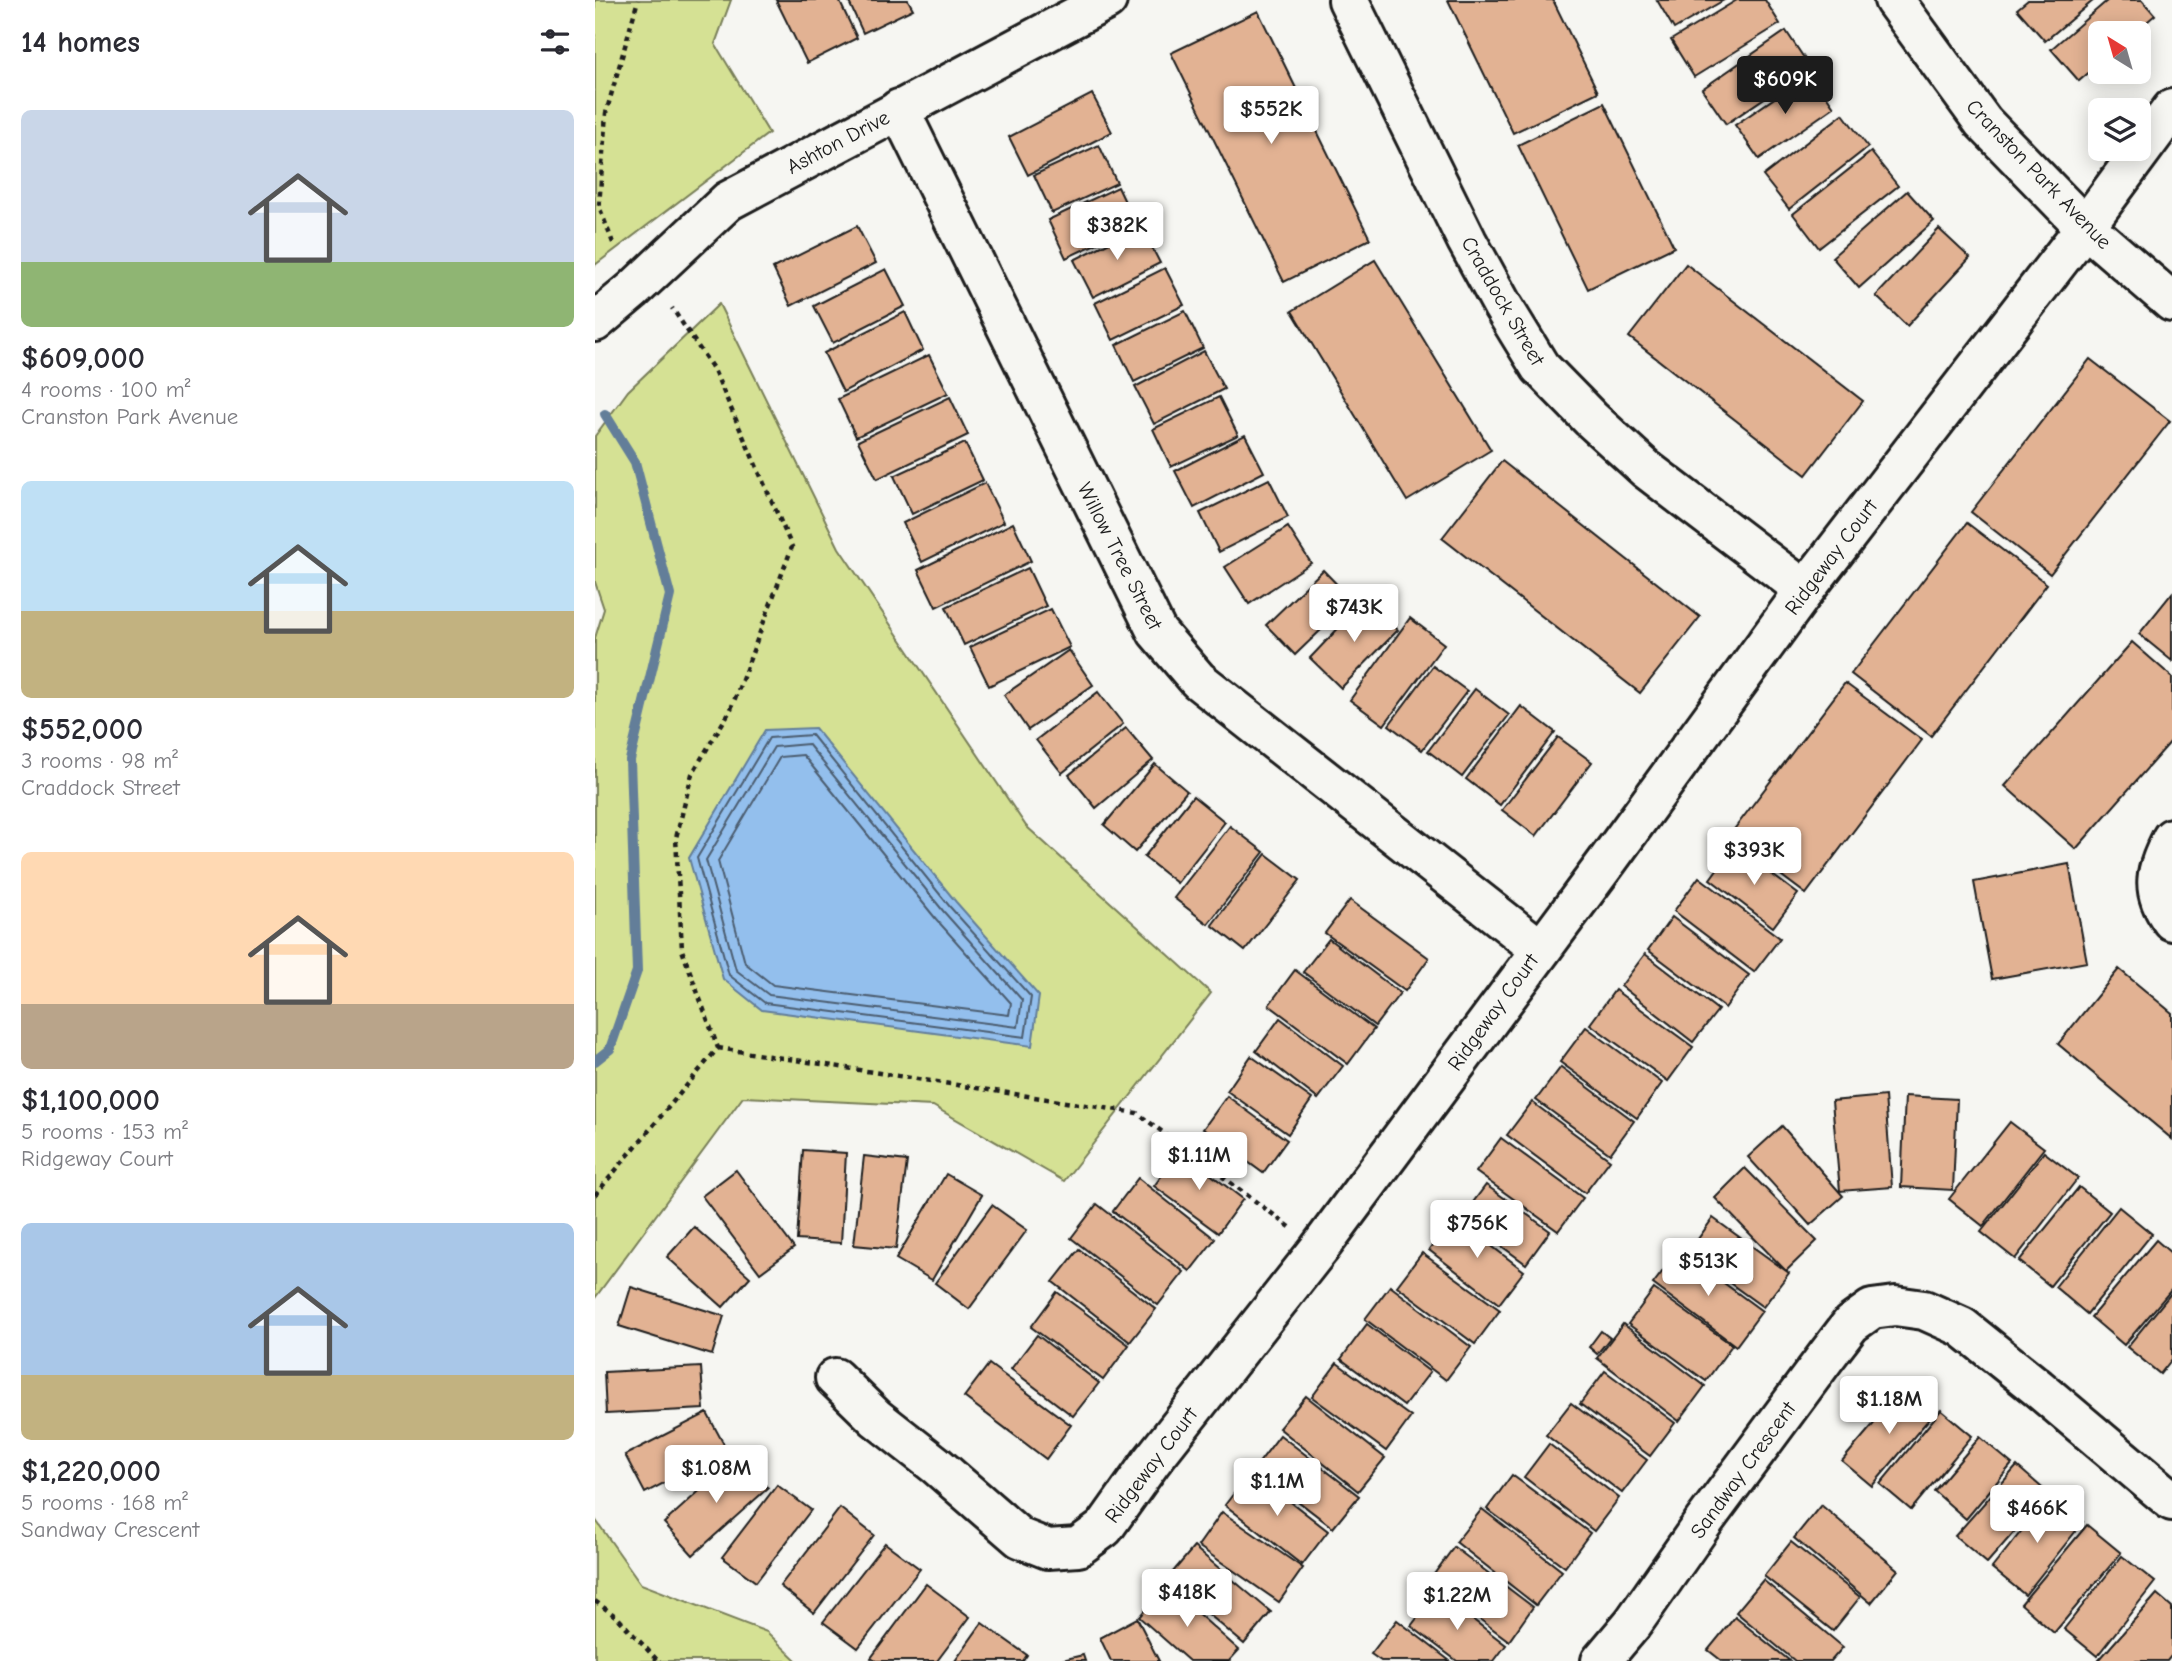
<!DOCTYPE html>
<meta charset="utf-8">
<style>
:root{--surface:#fff;--page:#f7f7f7;--text:#2b2b33;--muted:#7c7c81;--accent:#1c1c1c}
body{margin:0;font-family:"Comic Neue",sans-serif;background:var(--page);color:var(--text);height:100vh;display:flex;flex-direction:column;font-size:26px;white-space:nowrap}
*{box-sizing:border-box;margin:0}
p{font-size:23px;color:var(--muted)}
.icon{flex:none;width:38px;height:38px;fill:none;stroke:currentColor;stroke-width:2;stroke-linecap:round;stroke-linejoin:round}
.map{position:relative;flex:1;overflow:hidden}
.side{display:flex;flex-direction:column;background:var(--surface);width:595px}
.side>*{flex:none}
.needle{width:46px;rotate:323deg}
.buttons{position:absolute;left:1493px;top:21px;display:grid;gap:14px}
.buttons a{display:grid;place-items:center;width:63px;height:63px;border-radius:10px;background:var(--surface);box-shadow:0 4px 18px #0003;font-size:35px}
.price{position:absolute;translate:-50% -60px;padding:0 16px;border-radius:7px;background:#fff;color:#222;font-size:23px;line-height:46px;filter:drop-shadow(0 2px 4px #0008)}
.price::after{content:'';position:absolute;left:50%;top:42px;width:21px;height:16px;margin-left:-10px;background:inherit;clip-path:polygon(0 0,100% 0,50% 100%)}
.price.on{background:var(--accent);color:#fff}
ul{padding:0;list-style:none}
li{display:grid;align-content:center;gap:14px;height:371px;padding:0 21px}
li span{display:grid;place-items:center;height:217px;border-radius:10px;color:#555}
li>.icon{margin-inline-start:auto}
span .icon{width:126px;height:126px;fill:#fffc;stroke-width:1}
li b{font-size:30px}
h2{display:flex;justify-content:space-between;align-items:center;height:84px;padding:0 21px;font-size:30px}
main{display:flex;flex:1;min-height:0}
.map>svg:first-child{display:block}
</style>
<main>
<section class="side">
<h2>14 homes<svg class="icon" aria-label="filters" viewBox="0 0 24 24"><path d="M4 7h16M4 17h16"/><circle cx="9" cy="7" r="2"/><circle cx="15" cy="17" r="2"/></svg></h2>
<ul>
<li><span style="background:linear-gradient(#c9d6e8 70%,#8fb573 0)"><svg class="icon" aria-label="home" viewBox="0 0 24 24"><path d="M3 11l9-7 9 7M6 9v11h12V9"/></svg></span><div><b>$609,000</b><p>4 rooms · 100 m²</p><p>Cranston Park Avenue</p></div></li>
<li><span style="background:linear-gradient(#bfe0f5 60%,#c2b280 0)"><svg class="icon" aria-label="home" viewBox="0 0 24 24"><path d="M3 11l9-7 9 7M6 9v11h12V9"/></svg></span><div><b>$552,000</b><p>3 rooms · 98 m²</p><p>Craddock Street</p></div></li>
<li><span style="background:linear-gradient(#ffd9b3 70%,#b9a48a 0)"><svg class="icon" aria-label="home" viewBox="0 0 24 24"><path d="M3 11l9-7 9 7M6 9v11h12V9"/></svg></span><div><b>$1,100,000</b><p>5 rooms · 153 m²</p><p>Ridgeway Court</p></div></li>
<li><span style="background:linear-gradient(#a9c7e8 70%,#c2b280 0)"><svg class="icon" aria-label="home" viewBox="0 0 24 24"><path d="M3 11l9-7 9 7M6 9v11h12V9"/></svg></span><div><b>$1,220,000</b><p>5 rooms · 168 m²</p><p>Sandway Crescent</p></div></li>
</ul>
</section>
<div class="map">
<svg width="1577" height="1661" viewBox="0 0 1577 1661">
<rect width="100%" height="100%" fill="#f6f6f2"/>
<filter id="ink" filterUnits="userSpaceOnUse"><feTurbulence type="fractalNoise" baseFrequency=".0143" numOctaves="2"/><feDisplacementMap in="SourceGraphic" scale="14" xChannelSelector="R" yChannelSelector="G"/><feConvolveMatrix kernelMatrix="1 2 1 2 8 2 1 2 1" color-interpolation-filters="sRGB"/></filter>
<g filter="url(#ink)">
<g fill="#d5e194" stroke="#787e58" stroke-width="2">
<polygon points="0,0 136,0 120,44 174,133 0,265"/>
<polygon points="124,304 244,548 431,826 616,993 469,1181 338,1106 148,1097 0,1298 0,638 9,609 0,582 0,436 33,391"/>
<polygon points="0,1519 46,1584 172,1632 202,1661 0,1661"/>
</g>
<polygon fill="#93bfed" stroke="#637e99" stroke-width="2" points="220,728 361,902 444,996 437,1046 167,1010 128,979 94,858 170,730"/>
<g fill="none" stroke-linecap="round" stroke-linejoin="round">
<g stroke="#4c5d70" stroke-width="2">
<polygon points="217,735 355,907 436,997 430,1037 170,1003 134,975 102,858 174,738"/>
<polygon points="213,744 349,912 427,1000 423,1027 174,995 141,970 111,860 179,747"/>
<polygon points="208,755 341,919 416,1003 414,1015 178,985 150,963 123,861 185,757"/>
</g>
<polyline stroke="#637e99" stroke-width="10" points="0,1061 15,1049 42,971 35,760 75,595 40,462 10,414"/>
</g>
<g fill="#e2b293" stroke="#1c1c1c" stroke-width="2">
<polygon points="181,0 244,0 262,38 212,63"/>
<polygon points="253,0 313,0 318,9 268,33"/>
<polygon points="853,0 958,0 1003,92 918,133"/>
<polygon points="1062,0 1129,0 1079,29"/>
<polygon points="1142,0 1170,0 1185,24 1099,77 1076,40"/>
<polygon points="1433,0 1499,0 1450,41 1422,9"/>
<polygon points="1513,0 1547,0 1560,15 1539,33 1505,33 1505,63 1484,81 1456,49"/>
<polygon points="663,11 775,239 689,282 576,53"/>
<polygon points="1191,31 1215,67 1131,124 1107,89"/>
<polygon points="1216,73 1239,107 1164,159 1140,125"/>
<polygon points="497,94 517,132 433,175 414,137"/>
<polygon points="1009,103 1079,247 993,289 923,145"/>
<polygon points="1248,114 1273,147 1194,209 1168,176"/>
<polygon points="504,145 522,183 457,213 439,175"/>
<polygon points="1276,152 1303,186 1224,248 1198,214"/>
<polygon points="523,187 541,225 471,258 453,220"/>
<polygon points="1312,191 1339,221 1264,288 1237,257"/>
<polygon points="262,226 281,263 196,306 178,268"/>
<polygon points="546,226 565,263 498,297 479,260"/>
<polygon points="1344,229 1375,258 1312,326 1281,296"/>
<polygon points="780,260 896,450 812,501 697,311"/>
<polygon points="1091,264 1268,401 1211,475 1034,337"/>
<polygon points="570,268 589,305 518,340 500,303"/>
<polygon points="291,269 310,306 238,343 219,306"/>
<polygon points="590,311 608,348 539,382 521,345"/>
<polygon points="310,312 328,350 248,392 229,353"/>
<polygon points="609,351 629,389 559,424 540,387"/>
<polygon points="334,355 353,393 261,437 243,399"/>
<polygon points="1495,359 1575,421 1455,574 1376,512"/>
<polygon points="355,397 373,435 282,479 263,441"/>
<polygon points="624,397 643,435 576,467 558,429"/>
<polygon points="650,435 669,472 599,508 580,471"/>
<polygon points="370,443 388,480 317,514 299,476"/>
<polygon points="907,461 1105,617 1045,693 847,538"/>
<polygon points="674,479 693,517 624,552 605,513"/>
<polygon points="390,483 409,522 327,562 308,523"/>
<polygon points="418,523 436,561 341,607 323,570"/>
<polygon points="1372,523 1452,584 1336,736 1256,674"/>
<polygon points="693,527 716,563 654,604 630,567"/>
<polygon points="433,568 451,606 369,645 351,607"/>
<polygon points="728,570 757,600 700,655 671,625"/>
<polygon points="1577,593 1577,661 1544,634"/>
<polygon points="771,599 803,630 746,688 715,658"/>
<polygon points="456,609 475,647 394,686 375,647"/>
<polygon points="815,618 849,644 789,725 755,700"/>
<polygon points="1537,642 1577,677 1577,740 1481,849 1410,786"/>
<polygon points="474,650 498,685 433,730 409,695"/>
<polygon points="838,666 872,691 827,750 794,725"/>
<polygon points="1250,683 1327,740 1211,894 1134,836"/>
<polygon points="880,689 914,715 867,777 833,751"/>
<polygon points="503,692 528,724 467,773 441,740"/>
<polygon points="926,706 960,732 905,805 871,779"/>
<polygon points="531,728 558,760 501,808 474,775"/>
<polygon points="963,737 997,762 941,836 907,810"/>
<polygon points="560,764 592,791 540,852 509,825"/>
<polygon points="598,796 630,822 582,883 549,857"/>
<polygon points="635,826 669,852 613,924 579,898"/>
<polygon points="1139,846 1203,894 1178,927 1115,879"/>
<polygon points="671,854 705,880 650,951 617,925"/>
<polygon points="1474,864 1492,962 1397,979 1379,882"/>
<polygon points="1104,877 1185,938 1159,972 1079,911"/>
<polygon points="755,900 834,958 810,991 730,933"/>
<polygon points="1077,917 1154,975 1130,1008 1053,950"/>
<polygon points="734,939 805,993 780,1026 708,972"/>
<polygon points="1050,954 1123,1010 1098,1042 1026,986"/>
<polygon points="1524,969 1577,1013 1577,1139 1463,1044"/>
<polygon points="700,970 779,1029 753,1064 674,1005"/>
<polygon points="1020,990 1098,1047 1073,1081 995,1024"/>
<polygon points="685,1018 748,1066 723,1099 661,1051"/>
<polygon points="991,1027 1067,1083 1042,1118 965,1062"/>
<polygon points="656,1056 717,1099 693,1134 632,1091"/>
<polygon points="966,1067 1039,1121 1015,1154 941,1100"/>
<polygon points="632,1096 692,1140 668,1173 608,1129"/>
<polygon points="1290,1096 1297,1187 1245,1191 1237,1101"/>
<polygon points="1310,1096 1362,1099 1358,1190 1306,1187"/>
<polygon points="937,1102 1015,1160 990,1193 912,1135"/>
<polygon points="1415,1122 1449,1148 1388,1226 1354,1199"/>
<polygon points="1187,1126 1248,1196 1215,1225 1153,1157"/>
<polygon points="906,1138 988,1198 963,1231 881,1172"/>
<polygon points="208,1150 251,1153 246,1243 202,1240"/>
<polygon points="585,1151 648,1199 623,1233 559,1186"/>
<polygon points="1449,1152 1483,1178 1420,1259 1386,1232"/>
<polygon points="269,1156 312,1161 301,1249 259,1245"/>
<polygon points="1150,1168 1222,1241 1191,1271 1120,1198"/>
<polygon points="141,1170 199,1248 165,1273 107,1196"/>
<polygon points="351,1174 387,1195 337,1280 301,1259"/>
<polygon points="543,1178 620,1239 595,1271 518,1211"/>
<polygon points="891,1185 955,1231 931,1264 867,1217"/>
<polygon points="1484,1187 1515,1212 1455,1286 1424,1261"/>
<polygon points="502,1204 589,1272 563,1305 476,1238"/>
<polygon points="397,1205 432,1230 374,1309 340,1283"/>
<polygon points="1524,1207 1557,1234 1492,1314 1460,1287"/>
<polygon points="859,1217 929,1271 904,1304 834,1250"/>
<polygon points="1118,1218 1194,1273 1168,1307 1093,1253"/>
<polygon points="99,1227 155,1277 128,1307 72,1257"/>
<polygon points="1561,1240 1577,1254 1577,1289 1529,1345 1496,1317"/>
<polygon points="484,1249 561,1309 535,1342 458,1282"/>
<polygon points="1084,1250 1167,1311 1141,1346 1058,1284"/>
<polygon points="827,1253 905,1310 880,1344 802,1286"/>
<polygon points="795,1286 876,1347 851,1380 770,1319"/>
<polygon points="36,1287 129,1316 117,1355 24,1326"/>
<polygon points="1059,1289 1137,1345 1111,1381 1033,1324"/>
<polygon points="462,1292 534,1345 508,1380 436,1327"/>
<polygon points="1577,1292 1577,1359 1565,1374 1532,1347"/>
<polygon points="772,1324 835,1372 809,1406 746,1359"/>
<polygon points="1028,1324 1110,1386 1084,1421 1002,1358"/>
<polygon points="1006,1331 1015,1338 1002,1354 994,1347"/>
<polygon points="442,1335 504,1383 478,1416 416,1369"/>
<polygon points="742,1363 816,1417 791,1451 717,1397"/>
<polygon points="394,1364 476,1425 451,1459 369,1397"/>
<polygon points="106,1367 109,1409 11,1414 9,1372"/>
<polygon points="1010,1371 1080,1423 1055,1456 985,1404"/>
<polygon points="1310,1387 1340,1412 1277,1486 1247,1461"/>
<polygon points="711,1396 790,1458 763,1491 684,1428"/>
<polygon points="976,1403 1052,1460 1027,1493 951,1435"/>
<polygon points="1346,1410 1377,1436 1316,1510 1285,1484"/>
<polygon points="112,1413 132,1450 50,1493 30,1455"/>
<polygon points="685,1435 764,1496 738,1528 660,1468"/>
<polygon points="1385,1437 1417,1464 1371,1519 1339,1491"/>
<polygon points="954,1444 1024,1498 999,1531 929,1477"/>
<polygon points="144,1455 173,1488 98,1555 69,1523"/>
<polygon points="1422,1466 1453,1493 1392,1563 1360,1536"/>
<polygon points="656,1471 733,1531 707,1565 630,1505"/>
<polygon points="917,1475 995,1533 970,1567 892,1509"/>
<polygon points="182,1485 216,1510 161,1582 127,1557"/>
<polygon points="1455,1495 1488,1522 1430,1595 1397,1568"/>
<polygon points="1226,1505 1303,1570 1276,1603 1199,1538"/>
<polygon points="245,1508 279,1535 219,1613 185,1586"/>
<polygon points="887,1509 967,1571 941,1605 861,1542"/>
<polygon points="627,1512 708,1568 684,1602 603,1546"/>
<polygon points="1492,1525 1526,1553 1459,1633 1426,1604"/>
<polygon points="1196,1542 1265,1597 1238,1631 1169,1576"/>
<polygon points="290,1543 325,1569 263,1648 228,1622"/>
<polygon points="599,1547 676,1612 649,1644 572,1579"/>
<polygon points="859,1547 938,1607 914,1641 834,1581"/>
<polygon points="1527,1556 1560,1582 1502,1656 1469,1629"/>
<polygon points="1168,1580 1248,1647 1236,1661 1200,1661 1141,1612"/>
<polygon points="331,1584 375,1617 342,1661 281,1661 276,1658"/>
<polygon points="571,1585 644,1650 634,1661 594,1661 544,1617"/>
<polygon points="842,1592 911,1645 899,1661 862,1661 816,1626"/>
<polygon points="1562,1594 1577,1607 1577,1655 1572,1661 1506,1661 1504,1660"/>
<polygon points="1140,1617 1195,1661 1127,1661 1113,1650"/>
<polygon points="542,1618 564,1661 516,1661 505,1638"/>
<polygon points="802,1620 855,1661 786,1661 776,1654"/>
<polygon points="387,1623 432,1655 428,1661 360,1661"/>
<polygon points="488,1655 490,1661 463,1661"/>
</g>
<g fill="none" stroke-linecap="round" stroke-linejoin="round">
<defs>
<g id="street">
<polyline points="753,0 872,241 907,305 945,367 996,419 1051,469 1210,590"/>
<polyline points="304,109 562,632 603,680 945,949"/>
<polyline points="0,322 38,290 133,201 512,0"/>
<path d="M1577,838C1561,870 1554,890 1577,921"/>
<polyline points="240,1378 281,1418 341,1465 425,1538 453,1549 483,1547 509,1528 556,1462 724,1249 1011,863 1210,590 1490,227 1577,109"/>
<polyline points="1006,1661 1038,1623 1110,1520 1233,1354 1256,1324 1277,1309 1300,1306 1329,1310 1367,1327 1443,1388 1577,1501"/>
</g>
<polyline id="secondary" points="1299,0 1388,122 1490,227 1577,302"/>
</defs>
<use href="#street" stroke="#1c1c1c" stroke-width="44"/>
<use href="#secondary" stroke="#1c1c1c" stroke-width="44"/>
<g stroke="#1c1c1c" stroke-width="4.5" stroke-dasharray="5 5" stroke-linecap="butt">
<polyline points="18,243 4,206 11,113 43,0"/>
<polyline points="123,1048 542,1113 695,1227"/>
<polyline points="0,1195 123,1048 87,950 81,838 97,774 136,709 197,547 119,370 77,308"/>
<polyline points="0,1601 23,1618 63,1661"/>
</g>
<use href="#street" stroke="#f6f6f2" stroke-width="38"/>
<use href="#secondary" stroke="#f6f6f2" stroke-width="38"/>
</g>
</g>
<g text-anchor="middle" dominant-baseline="central" stroke-width="7" stroke-linejoin="round" paint-order="stroke">
<g font-size="21" fill="#1c1c1c" stroke="#f6f6f2">
<text transform="translate(243 142) rotate(-28)">Ashton Drive</text>
<text transform="translate(1444 174) rotate(46)">Cranston Park Avenue</text>
<text transform="translate(908 301) rotate(60)">Craddock Street</text>
<text transform="translate(525 556) rotate(63)">Willow Tree Street</text>
<text transform="translate(1236 557) rotate(-53)">Ridgeway Court</text>
<text transform="translate(898 1012) rotate(-54)">Ridgeway Court</text>
<text transform="translate(556 1465) rotate(-53)">Ridgeway Court</text>
<text transform="translate(1148 1470) rotate(-54)">Sandway Crescent</text>
</g>
</g>
</svg>
<div class="buttons">
<a><svg class="needle" viewBox="-14 -14 28 28"><path d="M0-13l5 13h-10z" fill="#e53935"/><path d="M0 13l5-13h-10z" fill="#7c7c81"/></svg></a>
<a><svg class="icon" aria-label="layers" viewBox="0 0 24 24"><path d="M12 4l9 5-9 5-9-5zM3 14l9 5 9-5"/></svg></a>
</div>
<b class="price on" style="left:1190px;top:116px">$609K</b>
<b class="price" style="left:676px;top:146px">$552K</b>
<b class="price" style="left:522px;top:262px">$382K</b>
<b class="price" style="left:759px;top:644px">$743K</b>
<b class="price" style="left:1159px;top:887px">$393K</b>
<b class="price" style="left:604px;top:1192px">$1.11M</b>
<b class="price" style="left:882px;top:1260px">$756K</b>
<b class="price" style="left:1113px;top:1298px">$513K</b>
<b class="price" style="left:1294px;top:1436px">$1.18M</b>
<b class="price" style="left:121px;top:1505px">$1.08M</b>
<b class="price" style="left:682px;top:1518px">$1.1M</b>
<b class="price" style="left:1442px;top:1545px">$466K</b>
<b class="price" style="left:592px;top:1629px">$418K</b>
<b class="price" style="left:862px;top:1632px">$1.22M</b>
</div>
</main>
